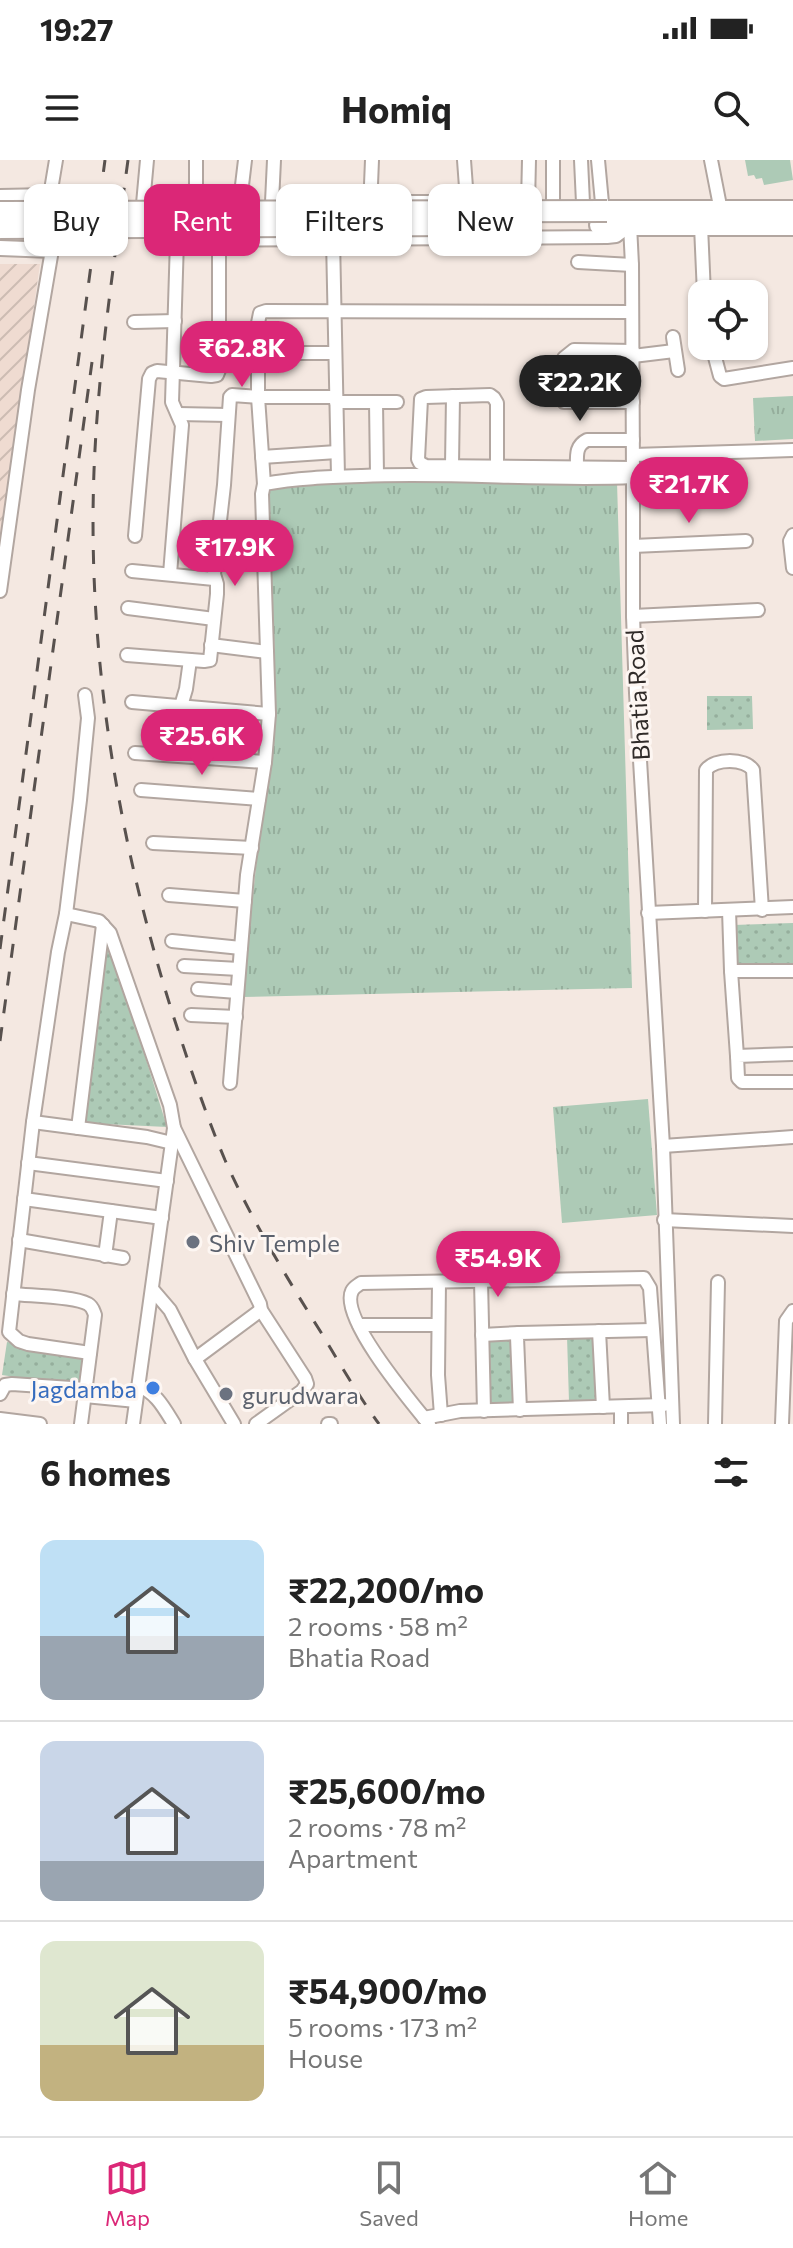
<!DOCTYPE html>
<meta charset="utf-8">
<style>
:root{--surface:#fff;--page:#f6f6f6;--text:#222;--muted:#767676;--line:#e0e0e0;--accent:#db2777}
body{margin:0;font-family:Commissioner,sans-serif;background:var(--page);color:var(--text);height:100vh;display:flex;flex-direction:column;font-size:30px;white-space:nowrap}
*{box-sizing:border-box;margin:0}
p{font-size:26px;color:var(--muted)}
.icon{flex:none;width:44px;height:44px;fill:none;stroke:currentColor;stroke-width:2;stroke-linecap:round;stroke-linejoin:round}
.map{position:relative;height:1264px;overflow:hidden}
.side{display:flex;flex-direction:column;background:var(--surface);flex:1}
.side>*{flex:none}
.guide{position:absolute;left:24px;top:24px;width:746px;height:72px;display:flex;gap:16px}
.buttons{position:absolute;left:688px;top:120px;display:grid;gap:16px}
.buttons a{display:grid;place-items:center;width:80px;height:80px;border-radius:16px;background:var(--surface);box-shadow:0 2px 6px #0004;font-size:40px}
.price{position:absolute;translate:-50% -68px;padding:0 18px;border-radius:28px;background:var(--accent);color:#fff;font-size:26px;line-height:52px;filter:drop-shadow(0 2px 4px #0008)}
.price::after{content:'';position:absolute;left:50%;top:48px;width:24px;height:18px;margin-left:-12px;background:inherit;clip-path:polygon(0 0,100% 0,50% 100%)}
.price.selected{background:#222;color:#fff}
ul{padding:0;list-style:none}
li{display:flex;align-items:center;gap:24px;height:200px;padding:0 40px}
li+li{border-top:2px solid var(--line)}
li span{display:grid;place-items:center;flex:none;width:224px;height:160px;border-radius:16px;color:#555}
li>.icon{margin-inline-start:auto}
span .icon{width:96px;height:96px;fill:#fffc;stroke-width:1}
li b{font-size:34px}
h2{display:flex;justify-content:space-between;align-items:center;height:96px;padding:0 40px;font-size:34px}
.chip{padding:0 28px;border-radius:16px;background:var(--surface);box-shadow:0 2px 6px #0004;font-size:28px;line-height:72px}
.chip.selected{background:var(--accent);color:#fff}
.status{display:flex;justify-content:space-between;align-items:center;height:56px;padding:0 40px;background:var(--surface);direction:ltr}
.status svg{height:22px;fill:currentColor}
header{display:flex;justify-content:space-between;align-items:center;height:104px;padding:0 40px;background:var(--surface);font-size:36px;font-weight:700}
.menu{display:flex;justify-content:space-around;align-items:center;height:112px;border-top:2px solid var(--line);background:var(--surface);font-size:22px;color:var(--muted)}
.menu a{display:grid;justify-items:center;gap:4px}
.menu .selected{color:var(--accent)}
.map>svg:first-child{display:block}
</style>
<div class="status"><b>19:27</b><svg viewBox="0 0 49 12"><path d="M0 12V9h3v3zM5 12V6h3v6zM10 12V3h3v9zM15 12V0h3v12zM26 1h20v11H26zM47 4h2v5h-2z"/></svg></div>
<header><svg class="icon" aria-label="menu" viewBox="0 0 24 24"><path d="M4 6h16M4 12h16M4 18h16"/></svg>Homiq<svg class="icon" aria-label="search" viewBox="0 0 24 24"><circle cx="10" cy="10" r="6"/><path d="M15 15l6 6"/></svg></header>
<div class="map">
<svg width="793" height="1264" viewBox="0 0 793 1264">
<defs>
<pattern id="industrial-furrows" width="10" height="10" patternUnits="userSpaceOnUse" patternTransform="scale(2)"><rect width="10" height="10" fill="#efdbd1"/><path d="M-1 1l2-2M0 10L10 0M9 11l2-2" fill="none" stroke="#cdbcb3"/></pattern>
<pattern id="grass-tufts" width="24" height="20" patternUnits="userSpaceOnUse" patternTransform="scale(2)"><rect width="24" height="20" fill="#adcab6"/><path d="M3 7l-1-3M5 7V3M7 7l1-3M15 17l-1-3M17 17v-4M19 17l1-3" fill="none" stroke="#95ae9c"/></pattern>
<pattern id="park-dots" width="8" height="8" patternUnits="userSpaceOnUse" patternTransform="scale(2)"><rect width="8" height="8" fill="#adcab6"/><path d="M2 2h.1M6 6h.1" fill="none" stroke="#95ae9c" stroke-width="1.8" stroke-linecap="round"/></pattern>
</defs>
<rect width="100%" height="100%" fill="#f4e8e1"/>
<polygon fill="url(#industrial-furrows)" points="0,104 40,104 0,385"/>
<g fill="url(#grass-tufts)">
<polygon points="793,236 793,279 755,281 753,238"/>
<polygon points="496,319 617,322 632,828 242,837 263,642 275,498 267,330 354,321"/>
<polygon points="648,939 657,1055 562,1063 553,947"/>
</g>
<g fill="url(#park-dots)">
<polygon points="707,536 752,536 753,569 707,570"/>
<polygon points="793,763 793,806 734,808 733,765"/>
<polygon points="111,786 167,967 83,963 106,793"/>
<polygon points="595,1175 598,1241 569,1242 567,1176"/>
<polygon points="512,1177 514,1245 487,1246 485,1178"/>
<polygon points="7,1182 85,1194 80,1227 2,1215"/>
</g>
<polygon fill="#adcab6" points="734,0 790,0 793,20 764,25 762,18 756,19 754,15 748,16 745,0"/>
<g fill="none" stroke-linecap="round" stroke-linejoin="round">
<defs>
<g id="minor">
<polyline points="147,0 143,44 156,46"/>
<polyline points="464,0 467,41"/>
<polyline points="553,0 553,43"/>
<polyline points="581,0 583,43"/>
<polyline points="598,0 602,43"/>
<polyline points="711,0 721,51"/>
<polyline points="50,36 56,0"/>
<polyline points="196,42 196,0"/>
<polyline points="240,42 245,0"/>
<polyline points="272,42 274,0"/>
<polyline points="344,42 486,42"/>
<polyline points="528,43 529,0"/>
<polyline points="370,49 372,0"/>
<polyline points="158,62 156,76 158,79 177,80 607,77 616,76 628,67"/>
<polyline points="701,66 704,134"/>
<polyline points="333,79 338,316"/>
<polyline points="578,102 632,105"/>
<polyline points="134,162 175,161"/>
<polyline points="673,177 678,210"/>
<polyline points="712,186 720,216 724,219 793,208"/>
<polyline points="258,193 335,193"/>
<polyline points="633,196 674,191"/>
<polyline points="336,242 397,242"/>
<polyline points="376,242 377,315"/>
<polyline points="633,242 564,242 560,236 564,198 574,190 633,191"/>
<polyline points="178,254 228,255"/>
<polyline points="633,295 793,290"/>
<polyline points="262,297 337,292"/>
<polyline points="452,305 453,236"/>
<polyline points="497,306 497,243 494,238 490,235 426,237 421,239 418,299 420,303 426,306 633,308"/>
<path d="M577,308C577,296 575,286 587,280H633"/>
<polyline points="633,317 633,456 636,533 663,986 673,1264"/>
<polyline points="264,324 258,237 336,237"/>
<polyline points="793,375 790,381 793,408"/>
<polyline points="135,376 149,219 152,213 157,211 211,216 217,215 219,210 219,80"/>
<polyline points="633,386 746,381"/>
<polyline points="132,411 214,419"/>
<polyline points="170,414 182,265 172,242 177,80"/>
<polyline points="0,431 28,230 52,90"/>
<polyline points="128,448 214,459"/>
<polyline points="633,456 758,450"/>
<polyline points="211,485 267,492"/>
<polyline points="127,495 204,501 210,500 217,434 217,424 214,414 224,325 230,237 232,235 258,237 258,163 260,153 266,151 632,152"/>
<polyline points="85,535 88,558 80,640 66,754 58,792 33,962 9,1172 19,1181 28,1184 90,1193"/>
<polyline points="132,542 269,554"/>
<polyline points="181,546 186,529 190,500"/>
<polyline points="135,593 265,602"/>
<polyline points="141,630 259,639"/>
<polyline points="153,683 252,688"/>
<polyline points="169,735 245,741"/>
<polyline points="729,750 731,811 793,811"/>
<path d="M705,751L706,610C715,598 745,598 753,610L762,750"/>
<polyline points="648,753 793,747"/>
<polyline points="66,754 99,761 110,773 170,945 174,968 133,1264"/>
<polyline points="172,781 241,788"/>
<polyline points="184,806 239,809"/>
<polyline points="731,811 737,896"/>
<polyline points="198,829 237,832"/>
<polyline points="191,855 236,857"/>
<polyline points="793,894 737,896 738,918 742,922 793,922"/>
<path d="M230,923L247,715L265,602L269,554L262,334L264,324C296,318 330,317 362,316C453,312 543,321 633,317L632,105L630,65"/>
<polyline points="33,962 147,977 172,983"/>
<polyline points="78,968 103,765"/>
<polyline points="174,968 260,1144 261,1150 305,1218 307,1224 302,1231 256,1264"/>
<polyline points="663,986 793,977"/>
<polyline points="28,1003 167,1021"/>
<polyline points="24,1039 162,1058"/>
<polyline points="664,1060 793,1066"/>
<polyline points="19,1080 123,1098"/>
<polyline points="105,1096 111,1051"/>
<polyline points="481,1121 484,1251"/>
<polyline points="439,1122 438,1215 441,1255"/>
<polyline points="152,1129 170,1150 195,1199 234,1264"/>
<path d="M13,1134C31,1136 73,1136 88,1144C93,1147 93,1150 95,1155L81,1264"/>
<polyline points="359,1165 437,1165"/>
<polyline points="599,1171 603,1247"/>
<polyline points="482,1175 519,1173"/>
<polyline points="195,1199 261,1150"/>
<path d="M138,1226C156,1232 164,1248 174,1264"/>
<polyline points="0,1234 5,1225 12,1224 86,1229"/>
<polyline points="85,1236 136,1241"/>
<polyline points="621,1247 621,1264"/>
<polyline points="520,1250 517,1177 519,1173 652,1170"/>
<polyline points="424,1258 460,1251 664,1245"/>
<polyline points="0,1259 40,1264"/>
<polyline points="328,1264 331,1264"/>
<path d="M429,1264C412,1243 339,1157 352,1131C354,1127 357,1126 361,1123L644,1118L650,1128L660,1264"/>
<polyline points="715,1264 718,1122"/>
<polyline points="782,1264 786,1161 793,1151"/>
</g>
<polyline id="tertiary" points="0,37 50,36 56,38 59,47 52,90 0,88"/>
<g id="trunk">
<polyline points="609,51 793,51"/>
<polyline points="600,65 793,65"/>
</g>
</defs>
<use href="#minor" stroke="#b2a6a0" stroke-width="16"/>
<use href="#tertiary" stroke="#b2a6a0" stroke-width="18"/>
<use href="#trunk" stroke="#b2a6a0" stroke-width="24"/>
<use href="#minor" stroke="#fff" stroke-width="12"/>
<use href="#tertiary" stroke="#fff" stroke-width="14"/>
<use href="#trunk" stroke="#fff" stroke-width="20"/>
<g stroke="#58514e" stroke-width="3" stroke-dasharray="14 14" stroke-linecap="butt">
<path d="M128,0C114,103 98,207 94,311C87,495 118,681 173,855C189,904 205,953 225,1000C252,1061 287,1118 322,1174C340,1204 358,1235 379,1264"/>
<polyline points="0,789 105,0"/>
<polyline points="0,881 92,202"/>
</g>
<defs>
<g id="trunk-bridge">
<polyline points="0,52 607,51"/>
<polyline points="0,68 456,65"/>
</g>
</defs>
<use href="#trunk-bridge" stroke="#b2a6a0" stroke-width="24" stroke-linecap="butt"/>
<use href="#trunk-bridge" stroke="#fff" stroke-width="20"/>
</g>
<g fill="#6b7280" stroke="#fdf6f2" stroke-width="3">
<circle cx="193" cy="1082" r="8"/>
<circle cx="226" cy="1234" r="8"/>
</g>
<circle fill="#3f7fe0" stroke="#fdf6f2" stroke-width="3" cx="153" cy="1228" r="8"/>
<g text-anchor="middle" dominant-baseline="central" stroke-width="6" stroke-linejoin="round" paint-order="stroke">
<g font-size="24" fill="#302b29" stroke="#fdf6f2">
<text transform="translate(637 535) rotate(-93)">Bhatia Road</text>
</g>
<g font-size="24" fill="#5b616d" stroke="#fdf6f2" text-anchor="start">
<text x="209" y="1082">Shiv Temple</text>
<text x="242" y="1234">gurudwara</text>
</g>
<g font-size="24" fill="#366cbe" stroke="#fdf6f2" text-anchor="end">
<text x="137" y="1228">Jagdamba</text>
</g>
</g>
</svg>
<div class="buttons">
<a><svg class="icon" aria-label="locate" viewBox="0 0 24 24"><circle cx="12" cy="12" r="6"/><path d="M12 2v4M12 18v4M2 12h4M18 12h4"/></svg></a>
</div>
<b class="price" style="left:242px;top:229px">₹62.8K</b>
<b class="price selected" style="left:580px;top:263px">₹22.2K</b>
<b class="price" style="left:689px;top:365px">₹21.7K</b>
<b class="price" style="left:235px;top:428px">₹17.9K</b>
<b class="price" style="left:202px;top:617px">₹25.6K</b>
<b class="price" style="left:498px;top:1139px">₹54.9K</b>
<div class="guide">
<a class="chip">Buy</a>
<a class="chip selected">Rent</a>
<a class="chip">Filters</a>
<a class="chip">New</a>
</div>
</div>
<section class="side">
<h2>6 homes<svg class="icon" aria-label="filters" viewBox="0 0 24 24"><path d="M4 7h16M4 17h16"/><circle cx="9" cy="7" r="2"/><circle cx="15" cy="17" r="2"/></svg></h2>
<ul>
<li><span style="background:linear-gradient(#bfe0f5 60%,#9aa5b1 0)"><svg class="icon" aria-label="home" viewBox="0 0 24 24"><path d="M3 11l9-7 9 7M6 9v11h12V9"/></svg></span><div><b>₹22,200/mo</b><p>2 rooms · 58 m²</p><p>Bhatia Road</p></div></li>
<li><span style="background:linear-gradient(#c9d6e8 75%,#9aa5b1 0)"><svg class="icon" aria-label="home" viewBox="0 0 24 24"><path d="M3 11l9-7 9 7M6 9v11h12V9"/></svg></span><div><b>₹25,600/mo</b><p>2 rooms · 78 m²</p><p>Apartment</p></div></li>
<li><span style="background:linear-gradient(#dfe7d0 65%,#c2b280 0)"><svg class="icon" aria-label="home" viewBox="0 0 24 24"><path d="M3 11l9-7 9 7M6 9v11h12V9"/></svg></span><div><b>₹54,900/mo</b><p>5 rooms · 173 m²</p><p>House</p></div></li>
</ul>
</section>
<nav class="menu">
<a class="selected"><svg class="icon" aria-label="map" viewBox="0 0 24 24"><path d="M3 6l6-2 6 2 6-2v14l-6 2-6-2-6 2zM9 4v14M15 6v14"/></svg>Map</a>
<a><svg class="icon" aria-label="saved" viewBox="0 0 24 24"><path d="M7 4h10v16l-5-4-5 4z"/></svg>Saved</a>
<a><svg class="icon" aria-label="home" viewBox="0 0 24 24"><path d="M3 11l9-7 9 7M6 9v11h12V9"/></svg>Home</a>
</nav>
